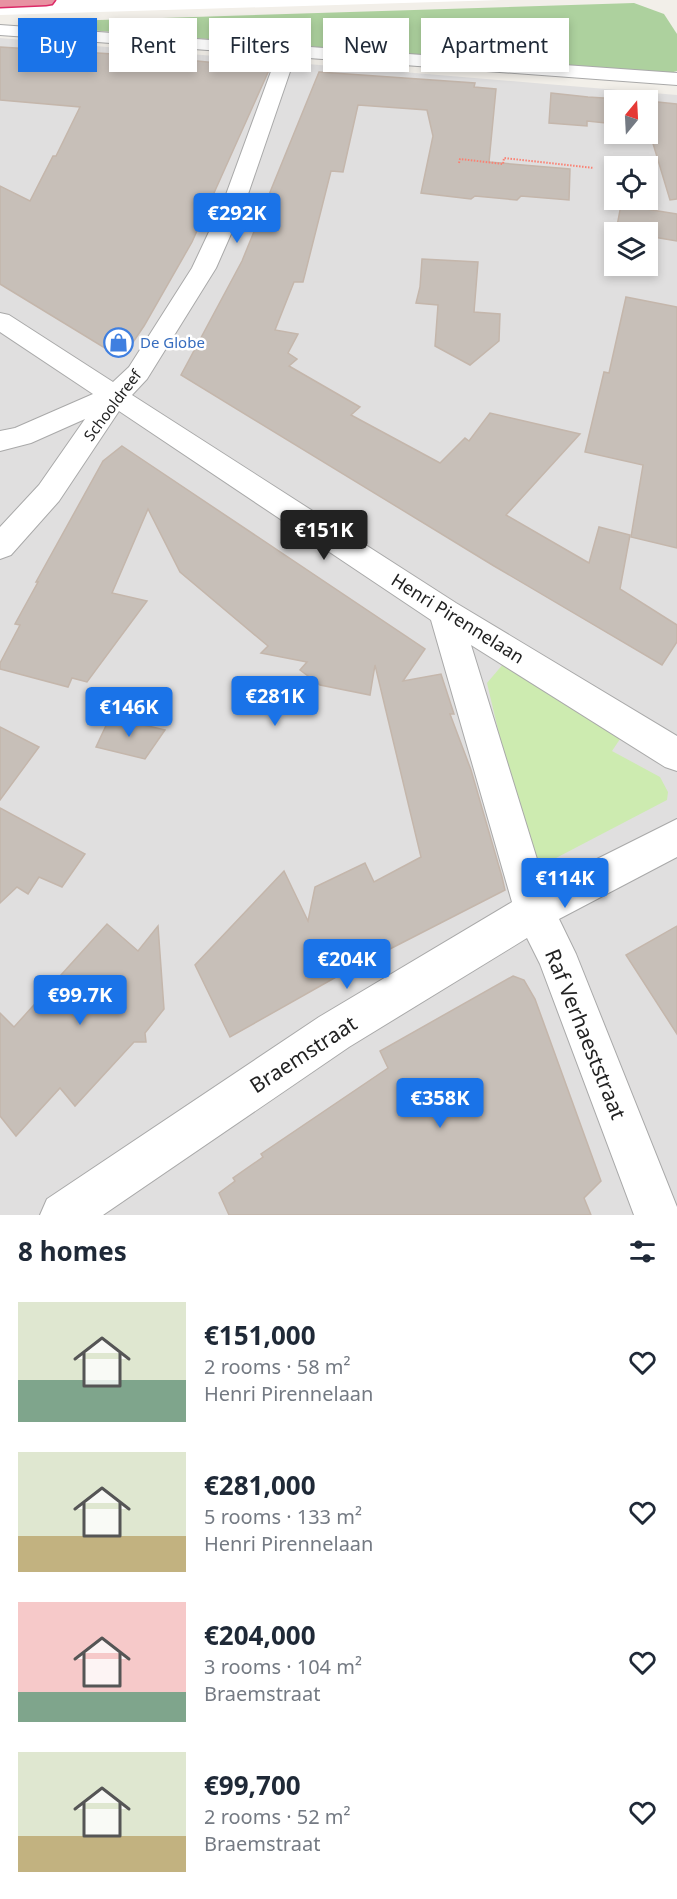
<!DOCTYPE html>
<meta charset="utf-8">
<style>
:root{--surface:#fff;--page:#f6f6f7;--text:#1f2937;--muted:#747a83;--accent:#1a73e8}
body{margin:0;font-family:"Noto Sans",sans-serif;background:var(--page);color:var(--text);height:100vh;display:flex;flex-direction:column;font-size:22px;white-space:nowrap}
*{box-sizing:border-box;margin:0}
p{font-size:20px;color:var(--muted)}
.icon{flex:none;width:33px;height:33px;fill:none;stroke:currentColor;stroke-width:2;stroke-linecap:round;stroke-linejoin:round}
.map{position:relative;height:1215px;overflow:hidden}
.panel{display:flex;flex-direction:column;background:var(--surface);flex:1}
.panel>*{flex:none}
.hud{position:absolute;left:18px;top:18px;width:642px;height:54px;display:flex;gap:12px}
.needle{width:39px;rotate:18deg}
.buttons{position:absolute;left:604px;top:90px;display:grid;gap:12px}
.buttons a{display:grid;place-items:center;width:54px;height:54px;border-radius:0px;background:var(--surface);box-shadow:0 3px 9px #0003;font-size:30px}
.price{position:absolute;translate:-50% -51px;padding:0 14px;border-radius:6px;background:var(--accent);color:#fff;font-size:20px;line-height:39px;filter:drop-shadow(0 2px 3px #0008)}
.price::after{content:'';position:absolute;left:50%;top:36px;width:18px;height:14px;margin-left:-9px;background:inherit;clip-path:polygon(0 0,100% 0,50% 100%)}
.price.on{background:#222;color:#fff}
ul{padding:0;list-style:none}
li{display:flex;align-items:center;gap:18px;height:150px;padding:0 18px}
li span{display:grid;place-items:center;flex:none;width:168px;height:120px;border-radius:0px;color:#555}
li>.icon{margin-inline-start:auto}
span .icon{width:72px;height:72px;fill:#fffc;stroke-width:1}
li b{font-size:26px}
h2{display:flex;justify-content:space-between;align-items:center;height:72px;padding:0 18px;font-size:26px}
.tag{padding:0 21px;border-radius:0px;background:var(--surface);box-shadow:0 3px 9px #0003;font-size:21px;line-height:54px}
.tag.on{background:var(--accent);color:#fff}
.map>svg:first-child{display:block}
</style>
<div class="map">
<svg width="677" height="1215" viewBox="0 0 677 1215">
<rect width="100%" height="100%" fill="#f2efe9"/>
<path fill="#e0dfdf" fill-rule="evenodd" d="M0,38L677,95V1215H0ZM615,100H648V134H615ZM615,166H648V200H615ZM615,232H648V266H615Z"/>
<polygon fill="#cdebb0" points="504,663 620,739 612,751 660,777 668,792 667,800 556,858 538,862 522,831 487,683"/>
<polygon fill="#add19e" points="634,3 664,14 677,34 677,71 670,73 33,26 37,22"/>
<polygon fill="#fff" points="0,0 502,0 0,15"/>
<g fill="#c7bfb8" stroke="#c4b6ab" stroke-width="1.5">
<polygon points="0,47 146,56 270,68 192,242 144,326 127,351 113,353 0,284 0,186 30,201 53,156 56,156 80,107 0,100"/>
<polygon points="319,72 475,83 474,87 496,89 489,162 570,169 569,200 521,196 517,200 475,196 471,199 421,193 433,136 427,110 358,105 343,172 331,171 303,282 294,282 275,330 298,334 288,353 297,359 289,366 360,407 351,415 440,463 465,438 469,441 490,413 580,434 506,515 589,563 599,527 630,535 620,589 677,625 677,642 662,665 494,566 181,375 242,261"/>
<polygon points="551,93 588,97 636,100 615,100 615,124 587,121 587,126 549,123"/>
<polygon points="648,101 677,104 677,199 670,200 648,127"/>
<polygon points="621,205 677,214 677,241 648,236 648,232 616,231"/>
<polygon points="422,259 478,262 474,312 500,314 499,341 470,365 435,346 438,305 416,303 420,287"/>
<polygon points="626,297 677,307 677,548 631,537 643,465 585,452 604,372 609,373"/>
<polygon points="122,446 425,649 403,681 441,674 454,714 450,714 471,770 502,877 505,890 345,972 230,1037 195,965 284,871 308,921 315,887 365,863 374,882 421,857 375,665 370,695 320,685 300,670 307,662 261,653 268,646 180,572 148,509 112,593 147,601 87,682 72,678 68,687 0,669 0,663 20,625 15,624 38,582 36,582 103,461"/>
<polygon points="110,717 165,730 145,759 96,747"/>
<polygon points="0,727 39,747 0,800"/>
<polygon points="0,808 85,854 62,887 39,877 28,894 17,887 0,903"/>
<polygon points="107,924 138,951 158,926 164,1009 145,1033 146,1042 134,1042 75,1106 60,1088 16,1136 0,1116 0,1013 14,1027"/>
<polygon points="677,926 677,1034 626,955"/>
<polygon points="513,976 524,980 535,999 601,1181 584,1198 591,1215 229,1215 219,1193 235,1181 233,1178 263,1157 261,1154 388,1068 380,1051"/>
</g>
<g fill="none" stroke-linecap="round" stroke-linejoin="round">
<defs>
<polygon id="street" points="0,25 677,73 677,85 295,57 246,200 216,268 147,379 132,395 456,603 677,736 677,771 665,767 471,645 545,885 677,819 677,857 559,919 576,954 677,1207 677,1215 634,1215 540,964 527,938 349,1047 103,1215 40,1215 47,1199 319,1017 512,902 431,620 119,411 59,501 11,555 0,559 0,527 39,485 85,419 31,443 0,451 0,431 15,428 93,394 0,332 0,313 9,315 113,382 129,367 192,268 224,200 277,55 0,35"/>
<polygon id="highway" points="0,0 55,0 52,4 46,5 0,7"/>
</defs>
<use href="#street" stroke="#a9a9a9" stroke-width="2"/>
<use href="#highway" stroke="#dc2a67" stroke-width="3"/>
<polyline stroke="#fa8072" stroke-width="2" stroke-dasharray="1.5 1.5" stroke-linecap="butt" points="459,163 460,159 503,164 504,158 594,168"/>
<use href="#street" fill="#fff" fill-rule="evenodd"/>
<use href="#highway" fill="#e892a2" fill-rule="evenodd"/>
</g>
<defs>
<symbol id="shop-ring" viewBox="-11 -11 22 22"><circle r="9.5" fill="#fff" stroke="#3f7fe0" stroke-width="1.5"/><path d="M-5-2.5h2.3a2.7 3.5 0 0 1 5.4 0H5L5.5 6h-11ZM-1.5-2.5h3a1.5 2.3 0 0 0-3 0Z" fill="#3f7fe0"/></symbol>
</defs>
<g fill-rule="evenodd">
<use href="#shop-ring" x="102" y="326" width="33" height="33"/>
</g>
<g text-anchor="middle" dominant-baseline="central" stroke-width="5" stroke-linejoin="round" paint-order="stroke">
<g font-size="15" fill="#366cbe" stroke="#fff" text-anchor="start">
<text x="140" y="342">De Globe</text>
</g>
<g font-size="15" fill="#222" stroke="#fff">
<text transform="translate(112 405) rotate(-53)">Schooldreef</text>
</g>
<g font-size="18" fill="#222" stroke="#fff">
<text transform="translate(458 618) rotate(32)">Henri Pirennelaan</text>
</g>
<g font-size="21" fill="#222" stroke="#fff">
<text transform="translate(586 1034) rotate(68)">Raf Verhaeststraat</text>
<text transform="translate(303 1054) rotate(-33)">Braemstraat</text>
</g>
</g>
</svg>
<div class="buttons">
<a><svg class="needle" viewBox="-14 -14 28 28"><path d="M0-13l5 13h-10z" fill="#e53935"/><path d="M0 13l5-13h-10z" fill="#747a83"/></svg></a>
<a><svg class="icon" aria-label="locate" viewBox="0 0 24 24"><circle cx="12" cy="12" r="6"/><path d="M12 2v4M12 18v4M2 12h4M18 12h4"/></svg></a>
<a><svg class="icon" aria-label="layers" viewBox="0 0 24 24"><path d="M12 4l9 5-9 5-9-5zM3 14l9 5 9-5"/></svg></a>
</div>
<b class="price" style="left:237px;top:244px">€292K</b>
<b class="price on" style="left:324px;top:561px">€151K</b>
<b class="price" style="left:275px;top:727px">€281K</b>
<b class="price" style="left:129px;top:738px">€146K</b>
<b class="price" style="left:565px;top:909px">€114K</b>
<b class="price" style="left:347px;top:990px">€204K</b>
<b class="price" style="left:80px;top:1026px">€99.7K</b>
<b class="price" style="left:440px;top:1129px">€358K</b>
<div class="hud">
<a class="tag on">Buy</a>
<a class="tag">Rent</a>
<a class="tag">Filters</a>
<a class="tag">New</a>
<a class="tag">Apartment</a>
</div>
</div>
<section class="panel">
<h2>8 homes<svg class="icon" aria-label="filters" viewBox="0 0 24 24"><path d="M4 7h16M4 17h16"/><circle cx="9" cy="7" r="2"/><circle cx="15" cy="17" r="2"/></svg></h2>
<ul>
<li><span style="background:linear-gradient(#dfe7d0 65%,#7fa58c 0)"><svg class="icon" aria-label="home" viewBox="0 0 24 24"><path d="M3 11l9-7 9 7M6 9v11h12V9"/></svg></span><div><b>€151,000</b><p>2 rooms · 58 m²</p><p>Henri Pirennelaan</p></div><svg class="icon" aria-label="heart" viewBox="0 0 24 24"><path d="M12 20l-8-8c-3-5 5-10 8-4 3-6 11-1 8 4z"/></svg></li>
<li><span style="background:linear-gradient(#dfe7d0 70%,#c2b280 0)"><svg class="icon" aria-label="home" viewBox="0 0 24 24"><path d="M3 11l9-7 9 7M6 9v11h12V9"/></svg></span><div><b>€281,000</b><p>5 rooms · 133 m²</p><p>Henri Pirennelaan</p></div><svg class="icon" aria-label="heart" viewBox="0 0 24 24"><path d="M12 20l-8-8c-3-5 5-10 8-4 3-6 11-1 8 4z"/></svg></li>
<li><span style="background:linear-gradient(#f6c9c9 75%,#7fa58c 0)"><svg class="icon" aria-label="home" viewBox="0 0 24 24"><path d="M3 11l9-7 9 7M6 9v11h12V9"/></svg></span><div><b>€204,000</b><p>3 rooms · 104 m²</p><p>Braemstraat</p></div><svg class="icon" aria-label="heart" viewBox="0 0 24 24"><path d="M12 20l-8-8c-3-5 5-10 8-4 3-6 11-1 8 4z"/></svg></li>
<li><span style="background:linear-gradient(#dfe7d0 70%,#c2b280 0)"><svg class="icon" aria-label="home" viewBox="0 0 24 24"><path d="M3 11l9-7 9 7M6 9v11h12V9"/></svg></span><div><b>€99,700</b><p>2 rooms · 52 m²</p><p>Braemstraat</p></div><svg class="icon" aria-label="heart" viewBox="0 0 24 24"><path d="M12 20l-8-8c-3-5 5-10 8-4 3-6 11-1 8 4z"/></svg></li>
</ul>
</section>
